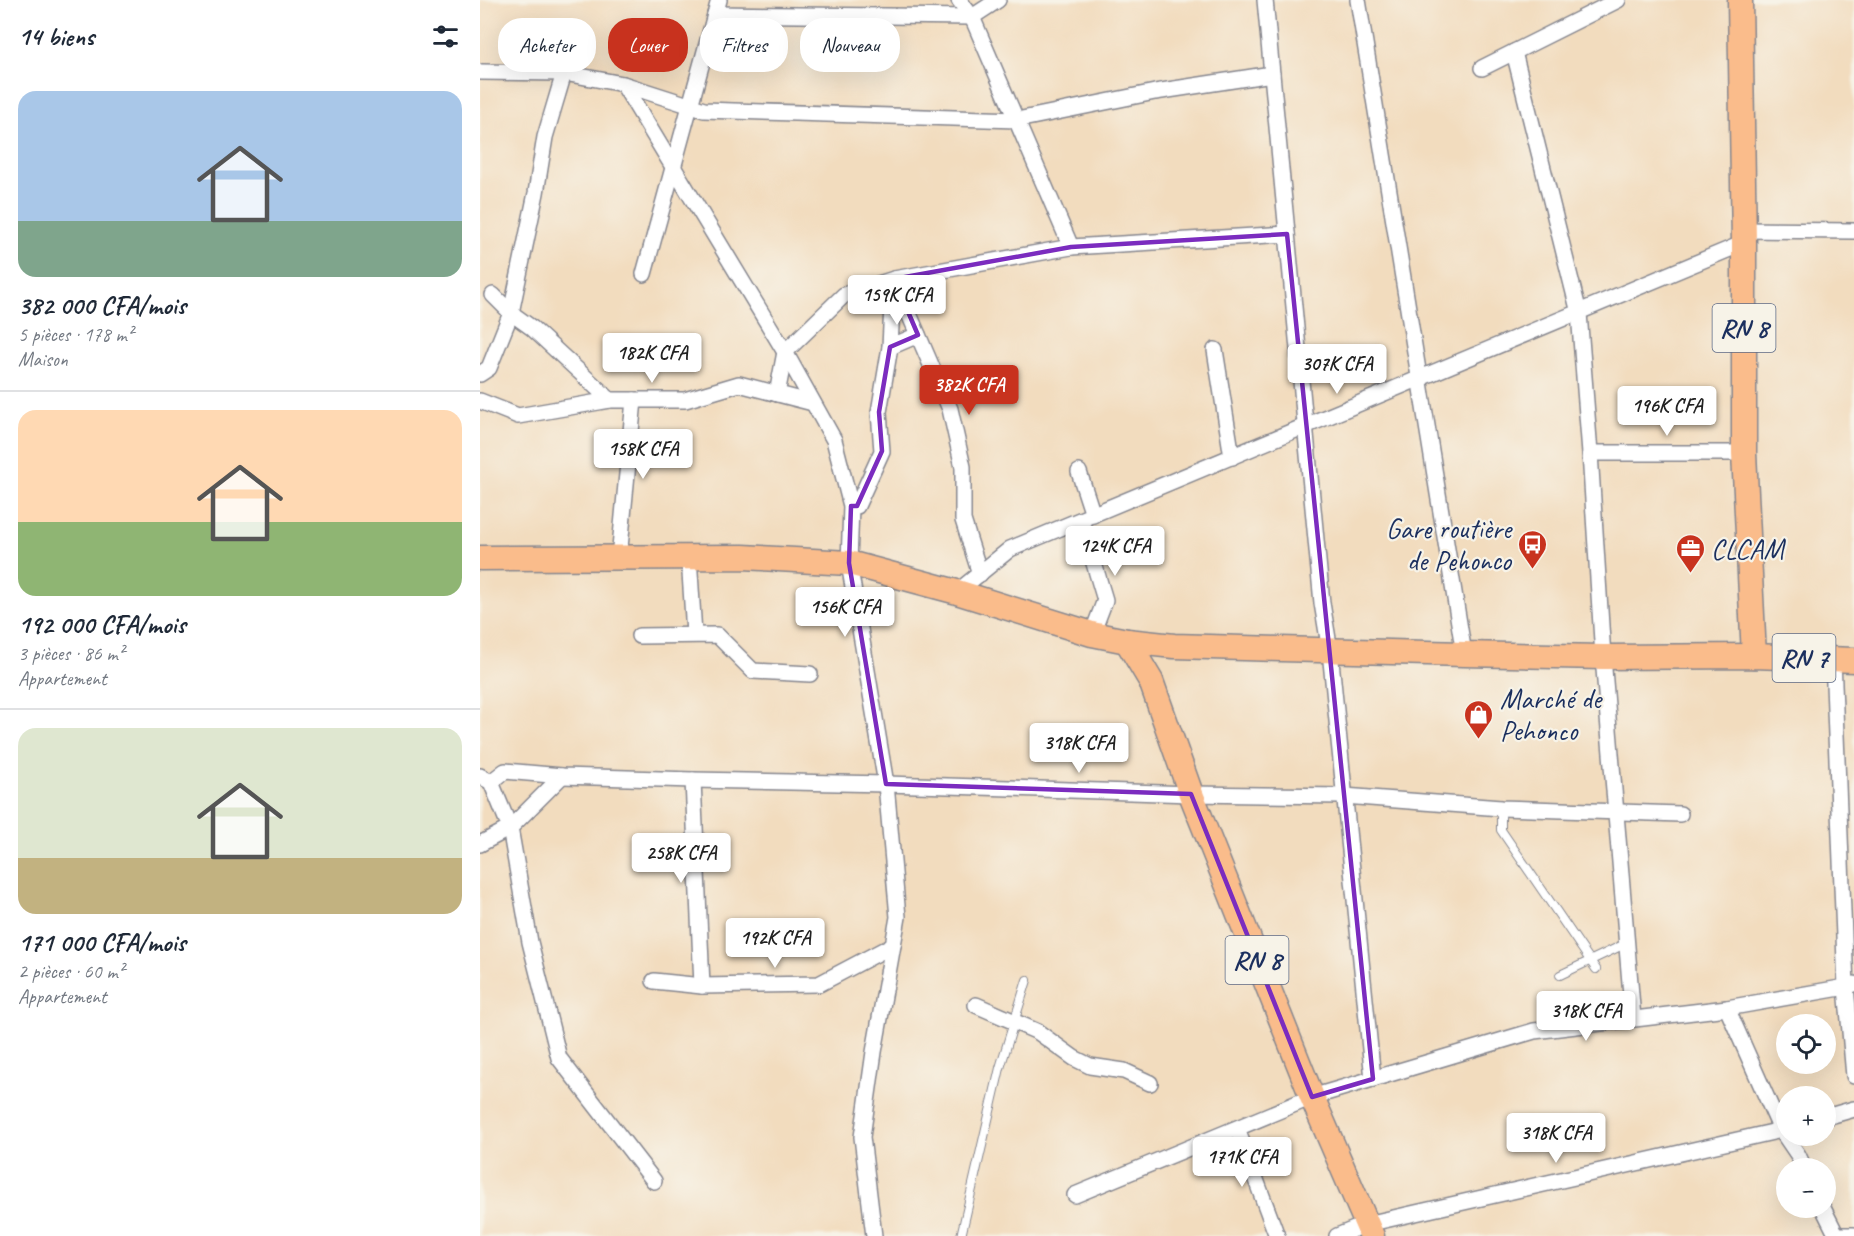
<!DOCTYPE html>
<html lang="fr">
<meta charset="utf-8">
<style>
:root{--surface:#fff;--page:#f2f2f3;--text:#1f2937;--muted:#747a83;--line:#e0e1e3;--accent:#c8321e}
body{margin:0;font-family:Caveat,sans-serif;background:var(--page);color:var(--text);height:100vh;display:flex;flex-direction:column;font-size:22px;white-space:nowrap}
*{box-sizing:border-box;margin:0}
p{font-size:20px;color:var(--muted)}
.icon{flex:none;width:33px;height:33px;fill:none;stroke:currentColor;stroke-width:2;stroke-linecap:round;stroke-linejoin:round}
.map{position:relative;flex:1;overflow:hidden}
.drawer{display:flex;flex-direction:column;background:var(--surface);width:480px}
.drawer>*{flex:none}
.top-card{position:absolute;left:18px;top:18px;width:570px;height:54px;display:flex;gap:12px}
.tools{position:absolute;left:1296px;top:1014px;display:grid;gap:12px}
.tools a{display:grid;place-items:center;width:60px;height:60px;border-radius:50%;background:var(--surface);box-shadow:0 6px 24px #0002;font-size:30px}
.price{position:absolute;translate:-50% -51px;padding:0 14px;border-radius:6px;background:#fff;color:#222;font-size:20px;line-height:39px;filter:drop-shadow(0 2px 3px #0008)}
.price::after{content:'';position:absolute;left:50%;top:36px;width:18px;height:14px;margin-left:-9px;background:inherit;clip-path:polygon(0 0,100% 0,50% 100%)}
.price.selected{background:var(--accent);color:#fff}
ul{padding:0;list-style:none}
li{display:grid;align-content:center;gap:12px;height:318px;padding:0 18px}
li+li{border-top:2px solid var(--line)}
li span{display:grid;place-items:center;height:186px;border-radius:18px;color:#555}
li>.icon{margin-inline-start:auto}
span .icon{width:108px;height:108px;fill:#fffc;stroke-width:1}
li b{font-size:26px}
h2{display:flex;justify-content:space-between;align-items:center;height:72px;padding:0 18px;font-size:26px}
.chip{padding:0 21px;border-radius:24px;background:var(--surface);box-shadow:0 6px 24px #0002;font-size:21px;line-height:54px}
.chip.selected{background:var(--accent);color:#fff}
main{display:flex;flex:1;min-height:0}
.map>svg:first-child{display:block}
</style>
<main>
<section class="drawer">
<h2>14 biens<svg class="icon" aria-label="filters" viewBox="0 0 24 24"><path d="M4 7h16M4 17h16"/><circle cx="9" cy="7" r="2"/><circle cx="15" cy="17" r="2"/></svg></h2>
<ul>
<li><span style="background:linear-gradient(#a9c7e8 70%,#7fa58c 0)"><svg class="icon" aria-label="home" viewBox="0 0 24 24"><path d="M3 11l9-7 9 7M6 9v11h12V9"/></svg></span><div><b>382 000 CFA/mois</b><p>5 pièces · 178 m²</p><p>Maison</p></div></li>
<li><span style="background:linear-gradient(#ffd9b3 60%,#8fb573 0)"><svg class="icon" aria-label="home" viewBox="0 0 24 24"><path d="M3 11l9-7 9 7M6 9v11h12V9"/></svg></span><div><b>192 000 CFA/mois</b><p>3 pièces · 86 m²</p><p>Appartement</p></div></li>
<li><span style="background:linear-gradient(#dfe7d0 70%,#c2b280 0)"><svg class="icon" aria-label="home" viewBox="0 0 24 24"><path d="M3 11l9-7 9 7M6 9v11h12V9"/></svg></span><div><b>171 000 CFA/mois</b><p>2 pièces · 60 m²</p><p>Appartement</p></div></li>
</ul>
</section>
<div class="map">
<svg width="1374" height="1236" viewBox="0 0 1374 1236">
<rect width="100%" height="100%" fill="#f7f3e8"/>
<filter id="ink" filterUnits="userSpaceOnUse"><feTurbulence type="fractalNoise" baseFrequency=".0167" numOctaves="2"/><feDisplacementMap in="SourceGraphic" scale="12" xChannelSelector="R" yChannelSelector="G"/><feConvolveMatrix kernelMatrix="1 2 1 2 8 2 1 2 1" color-interpolation-filters="sRGB"/></filter>
<filter id="wash" filterUnits="userSpaceOnUse"><feTurbulence type="fractalNoise" baseFrequency=".008" numOctaves="4" result="noise"/><feDisplacementMap in="SourceGraphic" scale="24" xChannelSelector="R" yChannelSelector="G"/><feGaussianBlur stdDeviation="1.35" result="paint"/><feColorMatrix in="noise" values="0 0 0 0 0 0 0 0 0 0 0 0 0 0 0 0 0 1.4 0 .05"/><feComposite in="paint" operator="in"/></filter>
<g filter="url(#wash)">
<rect width="100%" height="100%" fill="#f2dcbe"/>
</g>
<g filter="url(#ink)">
<g fill="none" stroke-linecap="round" stroke-linejoin="round">
<defs>
<g id="lane">
<polyline points="1021,808 1021,830 1116,969"/>
<polyline points="1080,975 1147,943"/>
<polyline points="481,1236 520,1068 547,980"/>
</g>
<g id="street">
<polyline points="479,0 492,17 591,247"/>
<polyline points="785,0 842,603 850,651 893,1079"/>
<polyline points="878,0 984,654"/>
<polyline points="235,14 492,17 518,0"/>
<polyline points="1034,52 1099,313 1110,453 1123,657 1153,1019"/>
<polyline points="1002,68 1138,0"/>
<polyline points="0,72 84,73 143,84 224,110 537,120 675,92 792,74"/>
<polyline points="143,84 305,352 354,440 371,506 369,563 406,784 418,917 394,1052 382,1137 394,1236"/>
<polyline points="1264,230 1374,231"/>
<polyline points="164,274 239,0"/>
<polyline points="414,279 470,409 483,467 483,520 500,574"/>
<polyline points="13,295 31,313 52,328 130,400"/>
<polyline points="410,347 438,335"/>
<polyline points="735,350 752,457"/>
<polyline points="0,374 9,368 31,313 56,193 65,137 84,73"/>
<polyline points="297,394 305,352 364,295 414,279 591,247 807,234"/>
<polyline points="0,401 38,416 130,400 205,400 259,384 333,403"/>
<polyline points="1110,453 1264,453"/>
<polyline points="599,472 613,515"/>
<polyline points="371,506 377,506 402,451 399,412 410,347 413,284"/>
<polyline points="601,520 625,600 612,634"/>
<polyline points="209,557 214,634"/>
<polyline points="139,558 154,400"/>
<polyline points="477,592 530,549 1264,243"/>
<polyline points="159,636 237,635 273,671 330,674"/>
<polyline points="1353,659 1366,987 1374,1076"/>
<polyline points="0,776 11,782 30,828 50,942 79,1058 174,1181"/>
<polyline points="213,780 222,986"/>
<polyline points="11,782 25,771 82,776 213,780 406,784 711,794 864,796 1021,808 1200,814"/>
<polyline points="0,844 30,828 82,776"/>
<polyline points="174,981 222,986 339,984 413,945"/>
<polyline points="496,1005 558,1032 594,1058 610,1066 644,1071 670,1083"/>
<polyline points="1247,1008 1301,1130 1318,1155 1324,1168"/>
<polyline points="1346,1117 1374,1109"/>
<polyline points="757,1129 797,1236"/>
<polyline points="595,1195 832,1097 1054,1031 1247,1008 1366,987 1374,984"/>
<polyline points="1343,1208 1357,1236"/>
<polyline points="1357,1235 1374,1235"/>
<polyline points="857,1236 887,1224 1306,1129"/>
</g>
<g id="primary">
<polyline points="1260,0 1264,243 1264,453 1274,656"/>
<polyline points="0,558 263,557 369,563 477,592 612,634 647,641 694,646 984,654 1123,657 1274,656 1374,660"/>
<polyline points="647,641 671,681 711,794 832,1097 892,1236"/>
</g>
</defs>
<use href="#lane" stroke="#86868e" stroke-width="10"/>
<use href="#street" stroke="#86868e" stroke-width="18"/>
<use href="#primary" stroke="#86868e" stroke-width="27"/>
<use href="#lane" stroke="#fff" stroke-width="8"/>
<use href="#street" stroke="#fff" stroke-width="15"/>
<use href="#primary" stroke="#fabc8b" stroke-width="24"/>
</g>
</g>
<path fill="none" stroke="#7b2cbf" stroke-width="4.5" stroke-linejoin="round" d="M807,234L893,1079L832,1097L711,794L406,784L369,563L371,506H377L402,451L399,412L410,347L438,335L414,279L591,247Z"/>
<defs>
<symbol id="bus-pin" viewBox="-11 -11 22 30"><path d="M0 17L-7.5 6A9.5 9.5 0 1 1 7.5 6Z" fill="#c8321e" stroke="#f7f3e8"/><path d="M-5-6H5V4H4V6H2V4H-2V6H-4V4H-5ZM-3.5-4V0h7V-4ZM-3.5 1.2v1.5H-2V1.2ZM2 1.2v1.5H3.5V1.2Z" fill="#fff"/></symbol>
<symbol id="office-pin" viewBox="-11 -11 22 30"><path d="M0 17L-7.5 6A9.5 9.5 0 1 1 7.5 6Z" fill="#c8321e" stroke="#f7f3e8"/><path d="M-6-3h4V-5.5h4V-3h4V5H-6ZM-1-4.5V-3h2v-1.5ZM-6 0V1H6V0Z" fill="#fff"/></symbol>
<symbol id="shop-pin" viewBox="-11 -11 22 30"><path d="M0 17L-7.5 6A9.5 9.5 0 1 1 7.5 6Z" fill="#c8321e" stroke="#f7f3e8"/><path d="M-5-2.5h2.3a2.7 3.5 0 0 1 5.4 0H5L5.5 6h-11ZM-1.5-2.5h3a1.5 2.3 0 0 0-3 0Z" fill="#fff"/></symbol>
</defs>
<g fill-rule="evenodd">
<use href="#bus-pin" x="1036" y="528" width="33" height="45"/>
<use href="#office-pin" x="1194" y="532" width="33" height="45"/>
<use href="#shop-pin" x="982" y="698" width="33" height="45"/>
</g>
<g text-anchor="middle" dominant-baseline="central" stroke-width="4.5" stroke-linejoin="round" paint-order="stroke">
<g fill="#f7f3e8" stroke="#5d6a87" stroke-width="1.5">
<rect x="1232.5" y="304" width="63" height="48" rx="4.5"/>
<rect x="1292.5" y="634" width="63" height="48" rx="4.5"/>
<rect x="745.5" y="936" width="63" height="48" rx="4.5"/>
</g>
<g font-size="27" font-weight="bold" fill="#1b2f5e">
<text x="1264" y="328">RN 8</text>
<text x="1324" y="658">RN 7</text>
<text x="777" y="960">RN 8</text>
</g>
<g font-size="28" fill="#1b2f5e" stroke="#f7f3e8" text-anchor="start">
<text x="1031" y="528" text-anchor="end">Gare routière<tspan x="1031" dy="32">de Pehonco</tspan></text>
<text x="1231" y="548">CLCAM</text>
<text x="1020" y="698">Marché de<tspan x="1020" dy="32">Pehonco</tspan></text>
</g>
</g>
</svg>
<div class="tools">
<a><svg class="icon" aria-label="locate" viewBox="0 0 24 24"><circle cx="12" cy="12" r="6"/><path d="M12 2v4M12 18v4M2 12h4M18 12h4"/></svg></a>
<a>+</a>
<a>−</a>
</div>
<b class="price" style="left:417px;top:326px">159K CFA</b>
<b class="price" style="left:172px;top:384px">182K CFA</b>
<b class="price" style="left:857px;top:395px">307K CFA</b>
<b class="price selected" style="left:489px;top:416px">382K CFA</b>
<b class="price" style="left:1187px;top:437px">196K CFA</b>
<b class="price" style="left:163px;top:480px">158K CFA</b>
<b class="price" style="left:635px;top:577px">124K CFA</b>
<b class="price" style="left:365px;top:638px">156K CFA</b>
<b class="price" style="left:599px;top:774px">318K CFA</b>
<b class="price" style="left:201px;top:884px">258K CFA</b>
<b class="price" style="left:295px;top:969px">192K CFA</b>
<b class="price" style="left:1106px;top:1042px">318K CFA</b>
<b class="price" style="left:1076px;top:1164px">318K CFA</b>
<b class="price" style="left:762px;top:1188px">171K CFA</b>
<div class="top-card">
<a class="chip">Acheter</a>
<a class="chip selected">Louer</a>
<a class="chip">Filtres</a>
<a class="chip">Nouveau</a>
</div>
</div>
</main>
